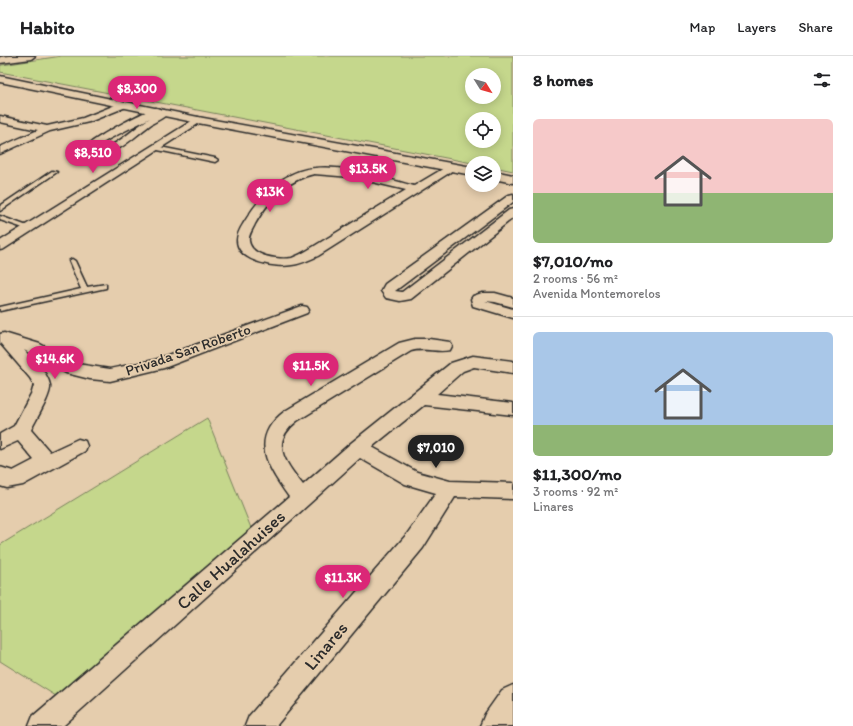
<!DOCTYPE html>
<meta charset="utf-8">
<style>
:root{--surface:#fff;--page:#f2f2f2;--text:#202124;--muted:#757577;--line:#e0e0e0;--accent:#db2777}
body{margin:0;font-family:Itim,sans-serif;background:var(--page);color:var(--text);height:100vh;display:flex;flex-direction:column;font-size:15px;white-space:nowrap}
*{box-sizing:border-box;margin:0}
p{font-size:13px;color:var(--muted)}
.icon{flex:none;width:22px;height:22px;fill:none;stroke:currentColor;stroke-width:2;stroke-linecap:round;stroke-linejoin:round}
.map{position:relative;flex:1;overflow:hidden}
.panel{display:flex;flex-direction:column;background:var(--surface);width:340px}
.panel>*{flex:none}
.needle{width:26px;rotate:127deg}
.controls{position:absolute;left:465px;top:12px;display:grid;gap:8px}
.controls a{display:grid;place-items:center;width:36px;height:36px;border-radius:50%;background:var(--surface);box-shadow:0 2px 10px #0003;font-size:20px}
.price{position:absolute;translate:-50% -34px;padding:0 9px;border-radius:14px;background:var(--accent);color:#fff;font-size:13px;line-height:26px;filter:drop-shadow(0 1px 2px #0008)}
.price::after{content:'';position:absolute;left:50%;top:24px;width:12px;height:9px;margin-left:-6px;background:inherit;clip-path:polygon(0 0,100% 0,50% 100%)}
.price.active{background:#222;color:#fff}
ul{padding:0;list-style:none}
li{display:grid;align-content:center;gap:8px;height:212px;padding:0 20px}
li+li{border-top:1px solid var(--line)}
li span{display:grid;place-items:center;height:124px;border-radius:6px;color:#555}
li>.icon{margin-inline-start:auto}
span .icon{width:72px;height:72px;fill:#fffc;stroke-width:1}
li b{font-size:17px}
h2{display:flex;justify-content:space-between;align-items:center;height:48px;padding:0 20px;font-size:17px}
header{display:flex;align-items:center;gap:24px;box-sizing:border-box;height:56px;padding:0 20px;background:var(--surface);border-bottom:1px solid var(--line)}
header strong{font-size:19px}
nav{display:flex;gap:22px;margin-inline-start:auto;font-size:14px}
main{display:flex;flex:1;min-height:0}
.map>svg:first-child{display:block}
</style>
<header>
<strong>Habito</strong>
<nav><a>Map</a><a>Layers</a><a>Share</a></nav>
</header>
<main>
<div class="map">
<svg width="513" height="670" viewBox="0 0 513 670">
<rect width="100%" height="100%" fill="#e5cdad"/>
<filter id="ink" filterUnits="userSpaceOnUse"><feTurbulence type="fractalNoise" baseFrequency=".025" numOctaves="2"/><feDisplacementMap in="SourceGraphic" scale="8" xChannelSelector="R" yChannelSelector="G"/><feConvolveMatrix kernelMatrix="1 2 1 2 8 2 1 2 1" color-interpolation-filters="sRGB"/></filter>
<g filter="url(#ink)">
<g fill="#c5d78c" stroke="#78815c" fill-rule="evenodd">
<path d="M62,0H513V115L494,111V107H472L0,16V10L2,9ZM472,19H494V41H472ZM472,63H494V85H472Z"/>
<polygon points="207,362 253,477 64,645 0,605 0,489"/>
</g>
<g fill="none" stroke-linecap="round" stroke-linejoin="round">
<defs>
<g id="service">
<polygon points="155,90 215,102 218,104 215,106 153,93 152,92"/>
<polygon points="52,115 57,116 0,155 0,150"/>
<polygon points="0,160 30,171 31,172 26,173 0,164"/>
<polygon points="72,203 75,205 87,231 106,228 106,232 0,255 0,251 81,233 69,205"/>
</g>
<g id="minor">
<polygon points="123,46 127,49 126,51 89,66 50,75 0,98 0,91 38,74 0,66 0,60 47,70 83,62"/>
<path d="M156,52L159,53L160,56L164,54L168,57C164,62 156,65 150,69C129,85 110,106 82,99L80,97C83,87 144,55 156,52ZM150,62C133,72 111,97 90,95L109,83Z"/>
<polygon points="198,61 201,62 202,64 201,66 4,193 0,194 0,185"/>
<path d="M451,108L456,111L449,117L318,200C309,204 301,208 292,209C276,212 237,206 237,184C237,177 242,170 245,165C261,139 284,114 315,112C348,109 382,122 414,130ZM314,118L351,121L406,134L308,194C303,197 297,200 292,202C279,204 251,201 249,185C248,179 253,173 255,168C268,145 287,124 314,118Z"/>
<polygon points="513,138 513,146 395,235 402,236 509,154 513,153 513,162 411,243 400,245 386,242 381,235 385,228 509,139"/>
<polygon points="482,237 495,237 513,242 513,251 495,246 485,245 513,253 513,262 473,250 471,243 473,240"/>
<path d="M302,250L307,251L309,254L307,257L164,312L110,325L90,323L66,317L24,294C33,304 47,315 50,329C52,338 35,365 31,374L50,396L78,383L85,385L87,390L85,395L23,429L7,432L0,430V411L13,415L34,404L18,385L0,393V378L14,370L32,336L34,329L30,322L0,287V278L4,277L40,288L77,308L110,313L154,304Z"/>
<path d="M415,283H429L450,286L452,290L450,294C437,297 424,291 411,295L297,365C269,387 285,406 303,429L351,387L451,307L473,300L513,305V317L474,311L463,315L437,338L513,347V359L424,349L372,391L417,416L450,425L513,427V443L455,441L423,492L276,670H245L249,660L407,478L436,437L405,428L360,402L63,670H29L33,660L289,441C268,411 248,383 285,355L399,287Z"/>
</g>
<polygon id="tertiary" points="513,629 513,670 480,670 485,658 502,634"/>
<g id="secondary">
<polygon points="10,0 35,0 31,3 0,7 0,1"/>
<polygon points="0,20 198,61 472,111 472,119 198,67 0,26"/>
<polygon points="494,115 513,119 513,127 494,123"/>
</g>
</defs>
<use href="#service" stroke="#2b2b2b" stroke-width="3"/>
<use href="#minor" stroke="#2b2b2b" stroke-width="3"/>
<use href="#tertiary" stroke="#2b2b2b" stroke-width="3"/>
<use href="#secondary" stroke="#2b2b2b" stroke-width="3"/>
<use href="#service" fill="#e5cdad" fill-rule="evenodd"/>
<use href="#minor" fill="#e5cdad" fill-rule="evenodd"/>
<use href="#tertiary" fill="#e5cdad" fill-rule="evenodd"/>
<use href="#secondary" fill="#e5cdad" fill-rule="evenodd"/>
</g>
</g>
<g text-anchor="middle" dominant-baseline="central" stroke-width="3.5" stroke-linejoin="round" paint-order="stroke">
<g font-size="15" fill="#2b2b2b" stroke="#e5cdad">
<text transform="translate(188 294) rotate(-19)">Privada San Roberto</text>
</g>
<g font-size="18" fill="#2b2b2b" stroke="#e5cdad">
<text transform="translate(231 504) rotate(-42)">Calle Hualahuises</text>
<text transform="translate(326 590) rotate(-50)">Linares</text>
</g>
</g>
</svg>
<div class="controls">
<a><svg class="needle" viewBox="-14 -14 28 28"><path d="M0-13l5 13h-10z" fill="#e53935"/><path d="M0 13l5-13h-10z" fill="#757577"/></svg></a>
<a><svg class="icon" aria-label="locate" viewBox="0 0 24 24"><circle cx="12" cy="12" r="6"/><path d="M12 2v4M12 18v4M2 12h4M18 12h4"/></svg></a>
<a><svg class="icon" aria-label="layers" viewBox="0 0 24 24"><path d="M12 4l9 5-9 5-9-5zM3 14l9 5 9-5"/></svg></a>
</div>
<b class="price" style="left:137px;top:54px">$8,300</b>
<b class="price" style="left:93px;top:118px">$8,510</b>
<b class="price" style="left:368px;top:134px">$13.5K</b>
<b class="price" style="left:270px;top:157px">$13K</b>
<b class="price" style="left:55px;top:324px">$14.6K</b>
<b class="price" style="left:311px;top:331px">$11.5K</b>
<b class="price active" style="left:436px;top:413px">$7,010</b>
<b class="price" style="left:343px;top:543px">$11.3K</b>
</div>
<section class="panel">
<h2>8 homes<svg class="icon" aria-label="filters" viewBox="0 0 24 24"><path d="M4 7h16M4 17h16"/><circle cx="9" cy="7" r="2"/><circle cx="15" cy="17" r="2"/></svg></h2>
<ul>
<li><span style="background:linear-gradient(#f6c9c9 60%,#8fb573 0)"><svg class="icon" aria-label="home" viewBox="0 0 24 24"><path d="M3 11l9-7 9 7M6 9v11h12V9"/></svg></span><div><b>$7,010/mo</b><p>2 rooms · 56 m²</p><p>Avenida Montemorelos</p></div></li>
<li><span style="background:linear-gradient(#a9c7e8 75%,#8fb573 0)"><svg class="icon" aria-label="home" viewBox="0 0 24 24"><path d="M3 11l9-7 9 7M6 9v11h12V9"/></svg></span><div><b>$11,300/mo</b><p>3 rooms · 92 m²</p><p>Linares</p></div></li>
</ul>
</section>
</main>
